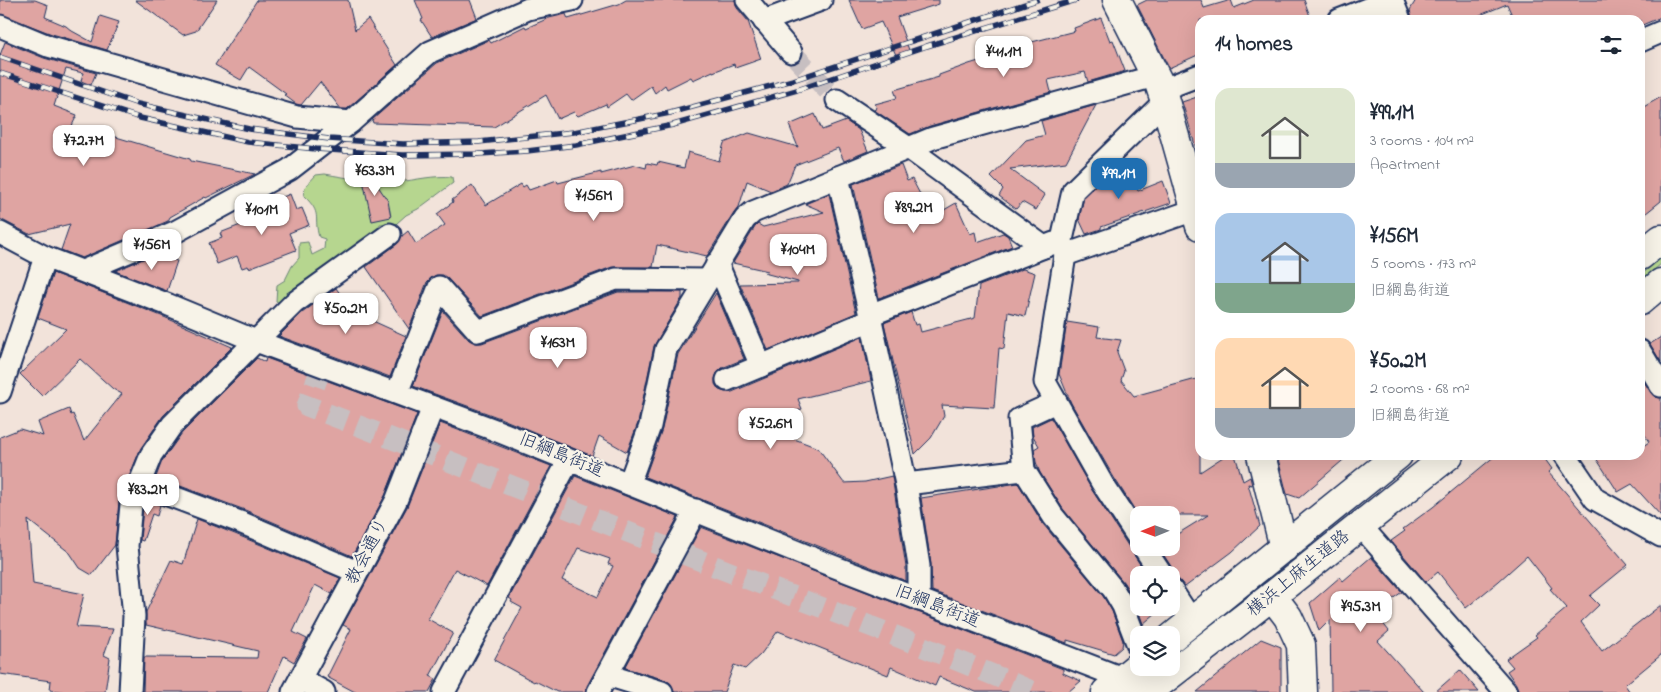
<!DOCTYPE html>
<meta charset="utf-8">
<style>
:root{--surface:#fff;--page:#f6f6f7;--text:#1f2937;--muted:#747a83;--accent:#1f6fb2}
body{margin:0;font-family:"Indie Flower","Klee One",sans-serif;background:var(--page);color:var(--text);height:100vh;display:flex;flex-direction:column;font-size:19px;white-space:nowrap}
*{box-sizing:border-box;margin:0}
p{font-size:16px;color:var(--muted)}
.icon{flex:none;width:28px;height:28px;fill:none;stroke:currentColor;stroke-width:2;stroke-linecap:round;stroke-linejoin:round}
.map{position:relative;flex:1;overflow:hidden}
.details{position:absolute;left:1195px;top:15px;width:450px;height:445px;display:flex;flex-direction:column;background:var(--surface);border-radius:15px;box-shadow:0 5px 20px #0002}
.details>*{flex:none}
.needle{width:32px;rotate:269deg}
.tools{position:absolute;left:1130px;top:506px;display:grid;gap:10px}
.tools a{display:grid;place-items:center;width:50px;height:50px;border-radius:10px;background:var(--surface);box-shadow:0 5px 20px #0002;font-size:25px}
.price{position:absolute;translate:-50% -42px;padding:0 11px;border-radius:10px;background:#fff;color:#222;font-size:16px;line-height:32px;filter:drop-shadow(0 1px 2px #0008)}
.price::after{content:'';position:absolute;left:50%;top:30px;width:15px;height:11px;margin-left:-8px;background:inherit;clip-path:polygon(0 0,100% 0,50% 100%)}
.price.current{background:var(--accent);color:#fff}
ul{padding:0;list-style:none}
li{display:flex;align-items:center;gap:15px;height:125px;padding:0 20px}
li span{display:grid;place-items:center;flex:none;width:140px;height:100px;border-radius:15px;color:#555}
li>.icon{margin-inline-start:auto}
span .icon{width:60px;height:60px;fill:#fffc;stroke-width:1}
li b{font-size:21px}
h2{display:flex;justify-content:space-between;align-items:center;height:60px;padding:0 20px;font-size:21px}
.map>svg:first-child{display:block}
</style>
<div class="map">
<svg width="1661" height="692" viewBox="0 0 1661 692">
<rect width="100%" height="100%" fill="#f2e3da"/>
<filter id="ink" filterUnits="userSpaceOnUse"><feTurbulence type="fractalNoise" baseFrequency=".02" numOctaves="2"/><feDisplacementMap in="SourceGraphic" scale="10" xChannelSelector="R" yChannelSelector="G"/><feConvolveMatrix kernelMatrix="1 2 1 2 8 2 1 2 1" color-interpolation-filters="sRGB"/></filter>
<g filter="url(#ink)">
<g fill="#b6d68f" stroke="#688276">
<path d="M325,174C348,178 376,183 398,182C416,180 434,175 452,177L453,183L418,209L406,215L396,224H380L376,232L283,305L276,301L277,285L285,280L292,266L299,258V243L308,242L312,255L324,249L325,239L319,237C313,217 323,214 304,196L305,187L316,175Z"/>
<polygon points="1661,258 1661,264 1640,282 1640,276"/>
</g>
<g fill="#dfa4a2" stroke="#1b2f5e" fill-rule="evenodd">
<polygon points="0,0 35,0 48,5 45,17 66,26 72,31 92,42 100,16 119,22 107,50 52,34 0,14"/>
<polygon points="135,0 217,0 196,31 183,35"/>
<polygon points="257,0 348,0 355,30 368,19 397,65 347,109 341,109 320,82 301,105 296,104 284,95 286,94 249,67 241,80 215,65"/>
<polygon points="415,0 470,0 477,18 432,37 421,20 423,19"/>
<polygon points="626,0 735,0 737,8 748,21 761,59 735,68 734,64 713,72 713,71 693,80 691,77 667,89 665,85 655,93 651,86 631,100 626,94 607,107 606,104 578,116 574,112 558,119 546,95 494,127 373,123 372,120 437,63 489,40 491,43 525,26 526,28 549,18 566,14 568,19 619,4"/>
<polygon points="849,0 939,0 939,4 897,17 909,50 896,55 881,22 862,29"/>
<polygon points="1147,0 1201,0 1204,8 1231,0 1234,8 1254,0 1304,0 1310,16 1300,20 1200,20 1200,54 1169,68 1137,5"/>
<polygon points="1416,0 1661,0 1661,17 1640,26 1640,20 1514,20 1507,4 1468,20 1412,20 1410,10"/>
<polygon points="1101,18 1110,41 1113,40 1125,71 1088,82 1085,72 1048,80 1051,92 930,126 910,134 874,110 877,108 875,104 897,98 894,90 939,77 939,75 969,64 1021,48 1020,45 1075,31 1074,28"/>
<polygon points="5,42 44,58 96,73 91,85 81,81 83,73 66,69 54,106 77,115 68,134 102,145 106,134 190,159 191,161 255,174 206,198 205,197 170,217 168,221 82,258 61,250 70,224 29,234 4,221 0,219 0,55"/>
<polygon points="1200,96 1200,158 1199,158 1182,102"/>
<polygon points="1661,97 1661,201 1640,218 1640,109"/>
<polygon points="1096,105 1066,162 1010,169 1045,195 1036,210 1022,202 1016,209 999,196 1003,189 991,177 1026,140 1045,135 1041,121"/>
<polygon points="815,114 822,130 846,121 859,130 868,151 844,161 838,148 795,165 787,184 771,191 747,181 739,207 734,213 707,256 657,245 653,267 612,267 482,316 448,279 443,275 436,275 431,278 427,282 409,329 366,267 397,244 402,236 408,231 416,244 445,225 437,214 453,202 452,200 472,185 486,205 521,184 523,187 526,185 529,190 557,180 558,183 601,172 601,174 635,165 646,168 647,163 657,165 658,162 684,168 688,152 719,161 724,143 749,133 798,147 789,125"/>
<polygon points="358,158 359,158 388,201 391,217 372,221"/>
<polygon points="1122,161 1138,191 1163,181 1171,203 1101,227 1101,229 1086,234 1079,219 1084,197"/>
<polygon points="901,165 907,181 912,179 932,217 956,203 970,234 975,232 977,242 1003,233 1008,236 1012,246 879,298 853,184"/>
<polygon points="290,194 296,210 302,208 309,225 289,233 296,250 249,268 248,266 242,268 237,256 217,264 209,243 222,238 220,233 266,215 264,211 276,207 273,201"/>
<polygon points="829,194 856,313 768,350 740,284 798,283 798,282 764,273 768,271 733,263 755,227 758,224 763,227 824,212 805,204"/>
<polygon points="157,253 177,261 167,291 115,271"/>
<polygon points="1023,269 1035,273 1025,316 1008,312 1004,349 999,348 994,408 942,405 944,416 931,438 915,454 884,323 911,312 915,325 919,324 921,332 975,318 979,286"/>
<polygon points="53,273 164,317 232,347 163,416 141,448 119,501 115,545 92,575 80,568 70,553 28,520 33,584 84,594 76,627 113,629 104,655 110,658 105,692 68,692 50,690 51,681 0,674 0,437 20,429 43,436 38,422 69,409 71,415 73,414 84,441 122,394 113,389 80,359 42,396 20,374 66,329 38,318"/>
<polygon points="336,288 353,312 406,336 390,377 279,336 302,313"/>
<polygon points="618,292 682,292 682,298 654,346 638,423 627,452 599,436 592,456 500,418 413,386 443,311 469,340 476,343 482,343"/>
<polygon points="716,293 744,359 722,368 717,373 715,379 715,384 719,390 725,392 732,392 862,337 871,381 798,399 802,409 760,426 818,448 844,483 865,482 892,476 906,567 906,581 645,477 662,429 678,354"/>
<polygon points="1067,322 1099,327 1097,337 1121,340 1117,352 1124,371 1121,380 1134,396 1200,378 1200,472 1226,455 1235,455 1243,481 1250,477 1252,485 1248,484 1260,526 1232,552 1185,587 1181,582 1174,577 1172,568 1159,548 1171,548 1171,538 1208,515 1138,515 1113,476 1071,403 1059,374"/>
<polygon points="1661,337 1661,362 1650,344"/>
<polygon points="257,358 265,362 266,358 417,414 385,496 352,556 245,510 156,477 162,461 182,433"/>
<polygon points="1640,375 1651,393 1655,397 1661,398 1661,516 1632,484 1618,492 1594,455 1640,455 1640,448 1649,442 1640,427"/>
<polygon points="1051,418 1092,490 1147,575 1139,575 1139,608 1162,608 1143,624 1135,601 1124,583 1063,509 1040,473 1036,462 1034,449 1039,446 1033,436 1032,427"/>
<polygon points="440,423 551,466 487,586 455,569 428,619 453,633 430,676 436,679 429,692 355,692 327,677 351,629 343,625 407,507"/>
<polygon points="1277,455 1349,455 1299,498 1287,494"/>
<polygon points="1496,455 1542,455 1552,469 1548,472 1628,565 1590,596 1599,605 1581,622 1602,651 1661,605 1661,655 1627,683 1625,685 1630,692 1519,692 1516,684 1507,671 1513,667 1506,659 1537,637 1535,635 1567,608 1550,589 1552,588 1527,556 1499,581 1466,608 1438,572 1426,582 1391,541 1405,531 1403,529 1433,507"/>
<path d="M575,476L678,517L587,686L586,692H557L535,681L534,682L494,660L522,608L511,602L512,600L509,598ZM578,548L610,559L608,564L613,566L598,597L562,580Z"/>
<polygon points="1018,483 1043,524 1103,596 1112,611 1123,641 1122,647 1114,654 1067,640 1067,643 932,591 931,564 921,498"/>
<polygon points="146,500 160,505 157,516 152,514 143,541 140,540 143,508"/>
<polygon points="197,519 235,534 340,578 332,594 315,585 293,632 307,639 294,662 284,656 268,692 143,692 144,657 257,658 258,651 146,625 146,612 171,560 183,564"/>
<polygon points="701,527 1063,669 1063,673 1081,681 1068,692 976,692 939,677 935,686 891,667 888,675 778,631 761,654 745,669 734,665 724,692 674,692 671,684 666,680 625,668"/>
<polygon points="1371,557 1402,592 1374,612 1389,631 1378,641 1424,692 1331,692 1330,620 1319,631 1310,603 1340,577 1343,581"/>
<polygon points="1261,639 1281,647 1281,692 1197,692"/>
<polygon points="1460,670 1479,692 1435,692"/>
</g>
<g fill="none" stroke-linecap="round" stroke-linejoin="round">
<g stroke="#c7bfc1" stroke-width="21" stroke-dasharray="21 11" stroke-linecap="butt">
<polyline points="791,52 837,100"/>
<path d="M322,366L307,406C431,453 553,503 676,551C795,598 916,642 1034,692"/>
</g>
<defs>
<g id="street">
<polyline points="747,0 791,52"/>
<polyline points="1392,0 1400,20"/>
<polyline points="1339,20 1390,0"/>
<polyline points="764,21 821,0"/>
<polyline points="0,26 48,46 297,117 351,122"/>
<polyline points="1640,41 1661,32"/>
<polyline points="1161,90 1200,75"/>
<polyline points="837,100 907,147 1044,247"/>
<polyline points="838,177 933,138 1155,76"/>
<polyline points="0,233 45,257 169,305 256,341 495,430 825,563 1122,678 1131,692"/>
<polyline points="1065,255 1200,208"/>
<polyline points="717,263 761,366"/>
<polyline points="83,271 175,232 289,170 351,122 430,52 528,9 572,0"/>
<polyline points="870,315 1054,243"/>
<polyline points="1640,351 1661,386"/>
<polyline points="727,380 871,320"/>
<polyline points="0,392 45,257"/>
<polyline points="397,393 439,287 478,331 616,279 707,280"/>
<polyline points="1056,402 1019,419 1024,470 1053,516 1113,589 1123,606 1139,648"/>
<polyline points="1565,455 1595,499 1661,536"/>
<polyline points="139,484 240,522 357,572"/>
<polyline points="629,484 650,426 666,349 745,219 753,212 838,177 871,320 906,484 919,566 919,600"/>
<polyline points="906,484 1024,470"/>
<polyline points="1360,525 1506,692"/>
<polyline points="1139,539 1102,483 1045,382 1065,255 1062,240 1073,191 1165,101"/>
<polyline points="1144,548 1162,575"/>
<polyline points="1171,589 1192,621"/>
<polyline points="607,675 662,692"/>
<polyline points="300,679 324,692"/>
<polyline points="130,692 134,616 127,546 131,505 151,455 172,425 294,303 390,234"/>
<polyline points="293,692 396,501 433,407"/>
<polyline points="444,692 569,460"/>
<polyline points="598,692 696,510"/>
</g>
<g id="secondary">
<polyline points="1117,0 1159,83 1165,101 1200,226"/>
<polyline points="1261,455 1284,548"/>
<polyline points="1272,596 1288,617 1301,645 1303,692"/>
</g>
<g id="primary">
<polyline points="1640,256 1661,239"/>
<polyline points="1640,301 1661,283"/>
<polyline points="1171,638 1398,455"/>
<polyline points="1106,692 1139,665"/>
<polyline points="1148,692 1272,596 1449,455"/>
</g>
</defs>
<use href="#street" stroke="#1b2f5e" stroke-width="25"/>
<use href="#secondary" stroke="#1b2f5e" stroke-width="31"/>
<use href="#primary" stroke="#1b2f5e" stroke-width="31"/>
<use href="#street" stroke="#f7f3e8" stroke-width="21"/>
<use href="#secondary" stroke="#f7f3e8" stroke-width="28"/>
<use href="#primary" stroke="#f7f3e8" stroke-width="28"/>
<defs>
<g id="rail">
<polyline points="0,57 138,104 249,129 329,139 403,144 479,142 574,132 670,113 793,80 1037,0"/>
<polyline points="0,73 140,118 248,142 316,149 402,155 479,154 527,151 576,145 673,125 797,90 927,46 1076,0"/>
</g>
</defs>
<use href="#rail" stroke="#1b2f5e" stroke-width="5.5"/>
<use href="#rail" stroke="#f7f3e8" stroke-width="4" stroke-dasharray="11" stroke-linecap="butt"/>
</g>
</g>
<g text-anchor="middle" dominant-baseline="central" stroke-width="4.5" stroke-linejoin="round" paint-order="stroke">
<g font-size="18" fill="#1b2f5e" stroke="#f7f3e8">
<text transform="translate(561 456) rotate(22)">旧綱島街道</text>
<text transform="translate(368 552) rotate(-62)">教会通り</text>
<text transform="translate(1299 574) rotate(-39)">横浜上麻生道路</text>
<text transform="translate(937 607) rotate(21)">旧綱島街道</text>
</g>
</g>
</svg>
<div class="tools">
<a><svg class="needle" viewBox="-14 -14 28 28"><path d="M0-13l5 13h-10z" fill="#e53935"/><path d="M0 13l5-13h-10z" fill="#747a83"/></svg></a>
<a><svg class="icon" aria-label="locate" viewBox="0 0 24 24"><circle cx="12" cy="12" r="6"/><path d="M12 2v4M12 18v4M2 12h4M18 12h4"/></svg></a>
<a><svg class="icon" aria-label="layers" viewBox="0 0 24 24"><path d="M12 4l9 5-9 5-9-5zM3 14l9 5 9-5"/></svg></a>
</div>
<b class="price" style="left:1004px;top:78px">¥41.1M</b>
<b class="price" style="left:84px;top:167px">¥72.7M</b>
<b class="price" style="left:375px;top:197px">¥63.3M</b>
<b class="price current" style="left:1119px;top:200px">¥99.1M</b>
<b class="price" style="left:594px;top:222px">¥156M</b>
<b class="price" style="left:914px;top:234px">¥89.2M</b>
<b class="price" style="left:262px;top:236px">¥101M</b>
<b class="price" style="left:152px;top:271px">¥156M</b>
<b class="price" style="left:798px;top:276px">¥104M</b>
<b class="price" style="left:346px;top:335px">¥50.2M</b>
<b class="price" style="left:558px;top:369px">¥163M</b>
<b class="price" style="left:771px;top:450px">¥52.6M</b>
<b class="price" style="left:148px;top:516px">¥83.2M</b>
<b class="price" style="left:1361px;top:633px">¥95.3M</b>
<section class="details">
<h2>14 homes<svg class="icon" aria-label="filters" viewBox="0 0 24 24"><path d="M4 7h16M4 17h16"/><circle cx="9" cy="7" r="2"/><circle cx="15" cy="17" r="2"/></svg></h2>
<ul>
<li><span style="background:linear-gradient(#dfe7d0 75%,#9aa5b1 0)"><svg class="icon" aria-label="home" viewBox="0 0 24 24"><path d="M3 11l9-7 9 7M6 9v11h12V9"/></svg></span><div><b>¥99.1M</b><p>3 rooms · 104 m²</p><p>Apartment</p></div></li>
<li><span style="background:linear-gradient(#a9c7e8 70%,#7fa58c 0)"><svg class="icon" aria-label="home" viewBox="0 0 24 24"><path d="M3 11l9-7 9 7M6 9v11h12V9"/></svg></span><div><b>¥156M</b><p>5 rooms · 173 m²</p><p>旧綱島街道</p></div></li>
<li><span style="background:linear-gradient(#ffd9b3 70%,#9aa5b1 0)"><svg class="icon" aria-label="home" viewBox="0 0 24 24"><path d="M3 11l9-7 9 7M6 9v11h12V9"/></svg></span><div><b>¥50.2M</b><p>2 rooms · 68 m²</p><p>旧綱島街道</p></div></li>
</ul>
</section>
</div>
